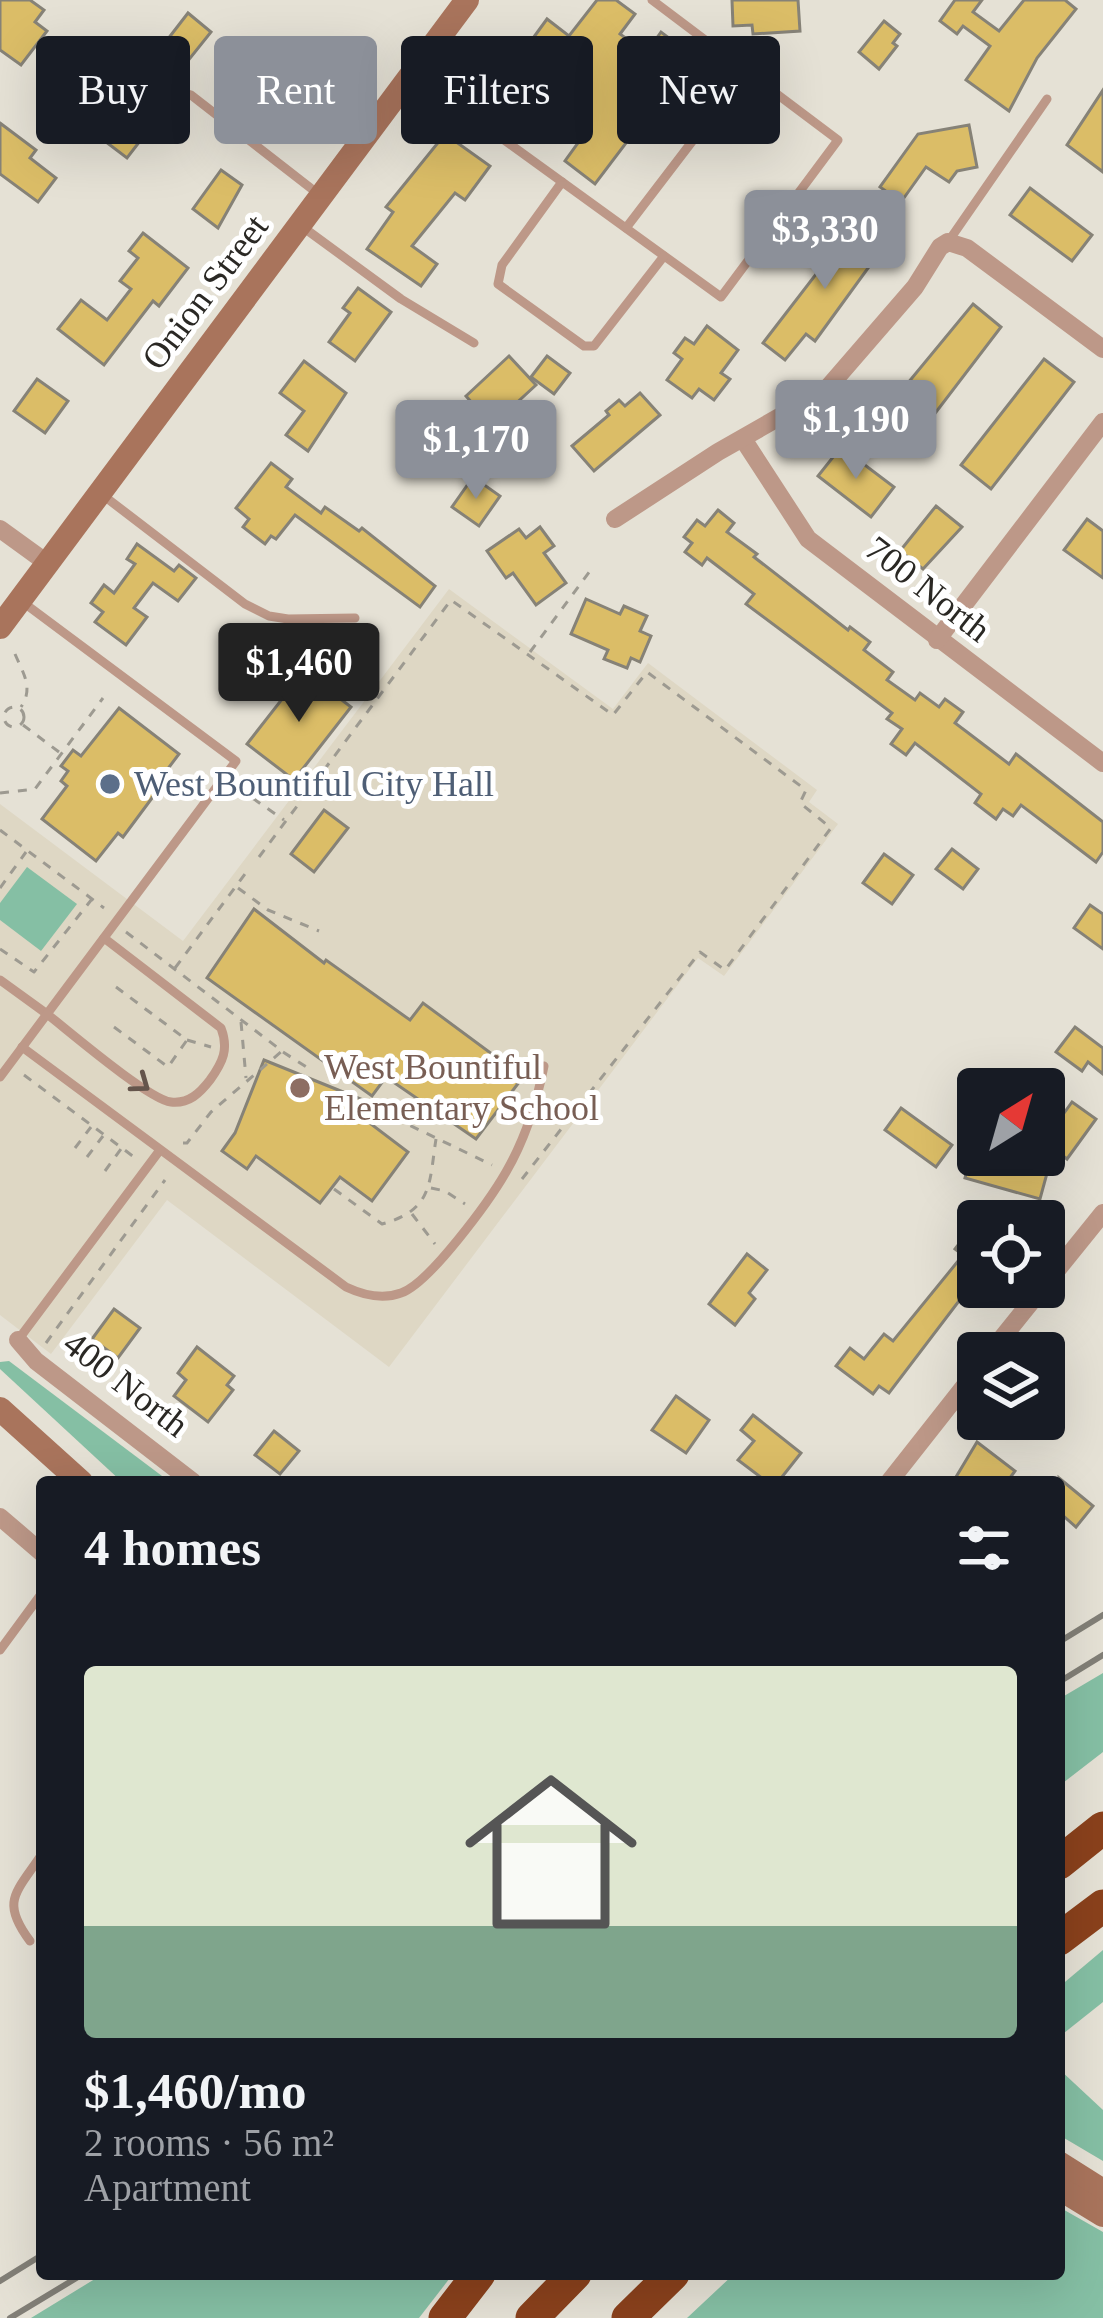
<!DOCTYPE html>
<meta charset="utf-8">
<style>
:root{--surface:#171b24;--page:#20242c;--text:#f1f3f6;--muted:#9ea1a6;--accent:#8c9099}
body{margin:0;font-family:"Times New Roman",serif;background:var(--page);color:var(--text);height:100vh;display:flex;flex-direction:column;font-size:45px;white-space:nowrap}
*{box-sizing:border-box;margin:0}
p{font-size:39px;color:var(--muted)}
.icon{flex:none;width:66px;height:66px;fill:none;stroke:currentColor;stroke-width:2;stroke-linecap:round;stroke-linejoin:round}
.map{position:relative;flex:1;overflow:hidden}
.side{position:absolute;left:36px;top:1476px;width:1029px;height:804px;display:flex;flex-direction:column;background:var(--surface);border-radius:12px;box-shadow:0 12px 48px #0002}
.side>*{flex:none}
.top-card{position:absolute;left:36px;top:36px;width:1032px;height:108px;display:flex;gap:24px}
.needle{width:78px;rotate:37deg}
.buttons{position:absolute;left:957px;top:1068px;display:grid;gap:24px}
.buttons a{display:grid;place-items:center;width:108px;height:108px;border-radius:12px;background:var(--surface);box-shadow:0 12px 48px #0002;font-size:60px}
.price{position:absolute;translate:-50% -102px;padding:0 27px;border-radius:12px;background:var(--accent);color:#fff;font-size:39px;line-height:78px;filter:drop-shadow(0 3px 6px #0008)}
.price::after{content:'';position:absolute;left:50%;top:72px;width:36px;height:27px;margin-left:-18px;background:inherit;clip-path:polygon(0 0,100% 0,50% 100%)}
.price.current{background:#222;color:#fff}
ul{padding:0;list-style:none}
li{display:grid;align-content:center;gap:24px;height:636px;padding:0 48px}
li span{display:grid;place-items:center;height:372px;border-radius:12px;color:#555}
li>.icon{margin-inline-start:auto}
span .icon{width:216px;height:216px;fill:#fffc;stroke-width:1}
li b{font-size:51px}
h2{display:flex;justify-content:space-between;align-items:center;height:144px;padding:0 48px;font-size:51px}
.tag{padding:0 42px;border-radius:12px;background:var(--surface);box-shadow:0 12px 48px #0002;font-size:42px;line-height:108px}
.tag.current{background:var(--accent);color:#fff}
.map>svg:first-child{display:block}
</style>
<div class="map">
<svg width="1103" height="2318" viewBox="0 0 1103 2318">
<rect width="100%" height="100%" fill="#e5e1d5"/>
<polygon fill="#ded7c4" points="449,589 613,709 648,663 817,790 809,802 838,824 724,976 698,958 389,1367 167,1200 51,1354 0,1315 0,804 183,941"/>
<g fill="#85bfa4">
<polygon points="27,867 77,904 41,951 0,920 0,903"/>
<polygon points="9,1361 170,1482 122,1482 0,1369 0,1362"/>
<polygon points="1103,1673 1103,1752 1059,1786 1059,1699"/>
<polygon points="1103,1950 1103,2002 1059,2037 1059,1987"/>
<polygon points="1059,2069 1103,2110 1103,2161 1059,2135"/>
<polygon points="1059,2207 1103,2232 1103,2318 687,2318 734,2274 1059,2274"/>
<polygon points="103,2274 453,2274 419,2318 31,2318"/>
</g>
<g fill="#dbbd67" stroke="#868277" stroke-width="3">
<polygon points="0,0 30,0 44,10 35,22 47,31 21,65 0,50"/>
<polygon points="597,0 616,0 635,14 620,34 646,53 661,32 693,56 656,105 662,109 639,140 632,135 595,184 565,161 580,140 555,122 540,141 509,117 542,73 520,56 547,19 569,36"/>
<polygon points="732,0 798,0 800,31 753,34 752,25 733,26"/>
<polygon points="955,0 982,0 973,12 999,31 1024,0 1065,0 1076,9 1037,58 1009,111 966,80 990,46 963,26 957,34 940,21"/>
<polygon points="188,13 211,32 187,62 164,44"/>
<polygon points="884,21 900,34 893,43 897,46 879,69 859,52"/>
<polygon points="269,66 316,101 291,134 244,99"/>
<polygon points="87,86 150,128 127,158 106,142 110,137 70,109"/>
<polygon points="1103,90 1103,172 1067,145"/>
<polygon points="0,123 36,150 30,158 56,178 38,202 0,174"/>
<polygon points="969,125 977,167 957,171 949,182 926,167 901,202 880,187 918,134"/>
<polygon points="445,134 490,166 465,200 455,193 412,246 437,264 421,286 367,249 393,212 386,207"/>
<polygon points="221,170 242,185 218,228 193,209"/>
<polygon points="1030,188 1092,235 1072,261 1010,215"/>
<polygon points="857,221 882,241 866,260 871,264 815,341 806,334 785,360 763,343"/>
<polygon points="143,233 188,268 159,306 153,301 104,365 58,329 81,300 107,320 131,289 120,281 138,258 129,251"/>
<polygon points="358,288 391,312 355,361 329,342 350,313 343,308"/>
<polygon points="973,304 1001,327 914,441 906,435 899,443 874,424"/>
<polygon points="707,326 738,350 721,373 730,379 714,400 699,389 692,398 667,380 682,359 674,353 685,338 694,344"/>
<polygon points="509,356 536,385 499,419 486,405 479,411 466,396"/>
<polygon points="547,356 570,373 554,394 531,377"/>
<polygon points="1044,359 1074,382 991,489 961,465"/>
<polygon points="304,361 346,393 308,451 286,435 304,411 280,393"/>
<polygon points="37,379 68,401 45,433 14,411"/>
<polygon points="640,393 660,415 594,471 572,446 609,415 606,411 619,400 625,406"/>
<polygon points="841,447 894,487 871,517 818,476"/>
<polygon points="271,463 292,479 286,487 321,513 325,507 359,531 362,528 435,586 420,607 295,515 276,539 271,536 265,544 243,527 249,519 236,508"/>
<polygon points="473,477 500,496 479,526 452,507"/>
<polygon points="936,506 962,527 923,569 900,551"/>
<polygon points="718,510 734,523 727,532 757,554 754,557 848,630 850,627 870,642 864,650 893,672 887,680 915,700 920,693 939,707 945,699 963,712 955,723 967,732 1009,764 1016,754 1103,822 1103,852 1096,862 1021,805 1013,816 1003,809 996,819 975,803 981,794 915,743 906,755 891,744 902,729 887,719 892,713 746,604 754,594 707,558 702,565 685,552 692,543 684,537 697,520 705,526"/>
<polygon points="1087,519 1103,531 1103,578 1064,550"/>
<polygon points="540,527 554,546 544,553 566,583 536,605 513,573 506,578 487,551 519,529 526,538"/>
<polygon points="137,544 174,571 179,565 196,578 178,601 153,583 134,608 147,617 126,645 95,622 103,612 91,603 104,585 114,593 135,564 127,559"/>
<polygon points="586,599 620,614 624,606 647,616 640,631 651,636 640,662 631,658 627,668 604,659 608,650 571,634"/>
<polygon points="304,671 351,707 294,780 247,744"/>
<polygon points="119,708 179,754 154,787 158,790 123,837 118,833 96,861 42,819 67,786 61,781 68,771 61,766 73,750 81,756"/>
<polygon points="324,810 348,828 314,872 291,854"/>
<polygon points="952,849 978,869 963,889 936,869"/>
<polygon points="884,854 913,875 892,904 863,883"/>
<polygon points="1090,905 1103,914 1103,949 1074,928"/>
<polygon points="254,909 324,963 326,960 410,1020 423,1003 523,1077 476,1139 386,1077 372,1096 207,978"/>
<polygon points="1075,1027 1103,1048 1103,1074 1088,1062 1082,1071 1056,1052"/>
<polygon points="264,1060 368,1102 359,1115 408,1152 372,1201 340,1177 320,1203 256,1156 247,1169 222,1151 235,1133"/>
<polygon points="1072,1102 1096,1119 1067,1159 1044,1141"/>
<polygon points="901,1108 952,1145 936,1167 885,1130"/>
<polygon points="971,1155 1052,1155 1040,1199 965,1178"/>
<polygon points="978,1235 978,1276 889,1393 879,1386 873,1394 836,1366 850,1348 864,1359 884,1334 893,1341 963,1255 955,1249 965,1236 973,1242"/>
<polygon points="747,1254 767,1270 749,1293 755,1299 735,1325 709,1304"/>
<polygon points="114,1309 140,1328 118,1358 92,1339"/>
<polygon points="197,1347 234,1376 227,1385 233,1390 208,1422 174,1396 186,1380 178,1373"/>
<polygon points="676,1396 709,1420 686,1453 652,1430"/>
<polygon points="753,1415 801,1453 778,1482 767,1482 738,1460 754,1441 741,1430"/>
<polygon points="274,1431 299,1451 280,1474 255,1455"/>
<polygon points="977,1442 1015,1471 1007,1482 953,1482"/>
<polygon points="1059,1478 1093,1506 1076,1527 1059,1512"/>
</g>
<g fill="none" stroke-linecap="round" stroke-linejoin="round">
<g stroke="#9d9a91" stroke-width="3" stroke-dasharray="9 9" stroke-linecap="butt">
<polyline points="530,652 593,567"/>
<path d="M15,654C23,673 34,688 21,707"/>
<circle cx="14" cy="717" r="10"/>
<polyline points="23,725 59,752"/>
<polyline points="238,788 284,820"/>
<polyline points="0,793 35,789 103,698"/>
<polyline points="0,830 104,908"/>
<polyline points="259,857 451,600 613,715 647,672 806,790 800,803 831,828 725,970 700,952 522,1179"/>
<polyline points="0,888 26,852"/>
<polyline points="238,888 268,910 319,931"/>
<polyline points="126,932 282,1051 211,1112 187,1143 178,1143"/>
<polyline points="0,949 34,972 92,899"/>
<polyline points="175,968 245,874"/>
<polyline points="241,1022 246,1078"/>
<polyline points="114,1027 168,1067 187,1040 116,987"/>
<polyline points="187,1040 211,1047"/>
<polyline points="283,1052 311,1070"/>
<polyline points="24,1075 134,1157"/>
<polyline points="378,1110 492,1165"/>
<polyline points="75,1148 91,1127"/>
<polyline points="87,1157 103,1136"/>
<polyline points="105,1171 121,1149"/>
<polyline points="431,1188 445,1191 465,1204"/>
<path d="M334,1189L382,1224C433,1210 429,1184 436,1139"/>
<polyline points="412,1214 435,1244"/>
<polyline points="46,1343 165,1180"/>
</g>
<g stroke="#bd9888" stroke-width="9">
<polyline points="220,67 239,45 256,44 273,51 373,126"/>
<polyline points="413,74 721,297 838,140 652,0"/>
<polyline points="130,95 154,84 191,95 317,193"/>
<polyline points="562,182 502,265 498,284 584,346 594,346 664,256"/>
<polyline points="300,225 401,299 474,343"/>
<polyline points="626,228 746,71"/>
<polyline points="948,242 1047,99"/>
<polyline points="104,496 245,604 269,616 288,619 355,618"/>
<polyline points="0,980 47,1014 236,761 24,603"/>
<path d="M22,1047L346,1287C363,1295 382,1300 401,1293C429,1284 490,1200 506,1172C524,1141 537,1101 544,1066"/>
<path d="M0,1077L47,1014C70,1032 148,1099 171,1102C189,1104 200,1093 210,1080C223,1062 229,1049 221,1028L104,938"/>
<polyline points="18,1340 160,1150"/>
<polyline points="0,1650 42,1593"/>
<path d="M30,1941C0,1901 16,1893 42,1854"/>
</g>
<g stroke="#bd9888" stroke-width="18">
<polyline points="743,439 808,539 1103,763"/>
<polyline points="615,519 718,452 825,391 915,287 940,247 948,242 967,248 1103,349"/>
<polyline points="0,529 47,563"/>
<polyline points="937,640 1103,422"/>
<polyline points="1044,1286 1103,1213"/>
<polyline points="18,1340 36,1361 193,1482"/>
<polyline points="990,1353 1043,1287"/>
<polyline points="889,1482 978,1369"/>
<polyline points="0,1517 42,1553"/>
</g>
<g stroke="#a9745c" stroke-width="24">
<polyline points="0,627 467,0"/>
<polyline points="0,1409 81,1482"/>
<polyline points="1059,2163 1103,2191"/>
<polyline points="1059,2188 1103,2215"/>
</g>
<g stroke="#8a411c" stroke-width="33">
<polyline points="1059,1863 1103,1828"/>
<polyline points="1059,1939 1103,1906"/>
<polyline points="445,2318 479,2274"/>
<polyline points="532,2318 575,2274"/>
<polyline points="628,2318 673,2274"/>
</g>
<g stroke="#827f77" stroke-width="6">
<polyline points="1059,1642 1103,1615"/>
<polyline points="1059,1682 1103,1655"/>
<polyline points="0,2281 42,2255"/>
<polyline points="10,2318 83,2274"/>
</g>
</g>
<defs><path id="oneway-chevron" d="M-2-3.5L2.5 0L-2 3.5" fill="none" stroke-width="1.6" stroke-linecap="round" stroke-linejoin="round" transform="scale(3)"/></defs>
<use stroke="#65554c" href="#oneway-chevron" transform="translate(141 1084) rotate(36)"/>
<circle fill="#5c6f8a" stroke="#fff" stroke-width="4.5" cx="110" cy="784" r="12"/>
<circle fill="#8d6e63" stroke="#fff" stroke-width="4.5" cx="300" cy="1088" r="12"/>
<g text-anchor="middle" dominant-baseline="central" stroke-width="10" stroke-linejoin="round" paint-order="stroke">
<g font-size="36" fill="#2a2824" stroke="#fff">
<text transform="translate(205 292) rotate(-53)">Onion Street</text>
<text transform="translate(928 589) rotate(38)">700 North</text>
<text transform="translate(126 1384) rotate(38)">400 North</text>
</g>
<g font-size="36" fill="#4e5e75" stroke="#fff" text-anchor="start">
<text x="134" y="784">West Bountiful City Hall</text>
</g>
<g font-size="36" fill="#785e54" stroke="#fff" text-anchor="start">
<text x="324" y="1067">West Bountiful<tspan x="324" dy="41">Elementary School</tspan></text>
</g>
</g>
</svg>
<div class="buttons">
<a><svg class="needle" viewBox="-14 -14 28 28"><path d="M0-13l5 13h-10z" fill="#e53935"/><path d="M0 13l5-13h-10z" fill="#9ea1a6"/></svg></a>
<a><svg class="icon" aria-label="locate" viewBox="0 0 24 24"><circle cx="12" cy="12" r="6"/><path d="M12 2v4M12 18v4M2 12h4M18 12h4"/></svg></a>
<a><svg class="icon" aria-label="layers" viewBox="0 0 24 24"><path d="M12 4l9 5-9 5-9-5zM3 14l9 5 9-5"/></svg></a>
</div>
<b class="price" style="left:825px;top:292px">$3,330</b>
<b class="price" style="left:856px;top:482px">$1,190</b>
<b class="price" style="left:476px;top:502px">$1,170</b>
<b class="price current" style="left:299px;top:725px">$1,460</b>
<div class="top-card">
<a class="tag">Buy</a>
<a class="tag current">Rent</a>
<a class="tag">Filters</a>
<a class="tag">New</a>
</div>
<section class="side">
<h2>4 homes<svg class="icon" aria-label="filters" viewBox="0 0 24 24"><path d="M4 7h16M4 17h16"/><circle cx="9" cy="7" r="2"/><circle cx="15" cy="17" r="2"/></svg></h2>
<ul>
<li><span style="background:linear-gradient(#dfe7d0 70%,#7fa58c 0)"><svg class="icon" aria-label="home" viewBox="0 0 24 24"><path d="M3 11l9-7 9 7M6 9v11h12V9"/></svg></span><div><b>$1,460/mo</b><p>2 rooms · 56 m²</p><p>Apartment</p></div></li>
</ul>
</section>
</div>
